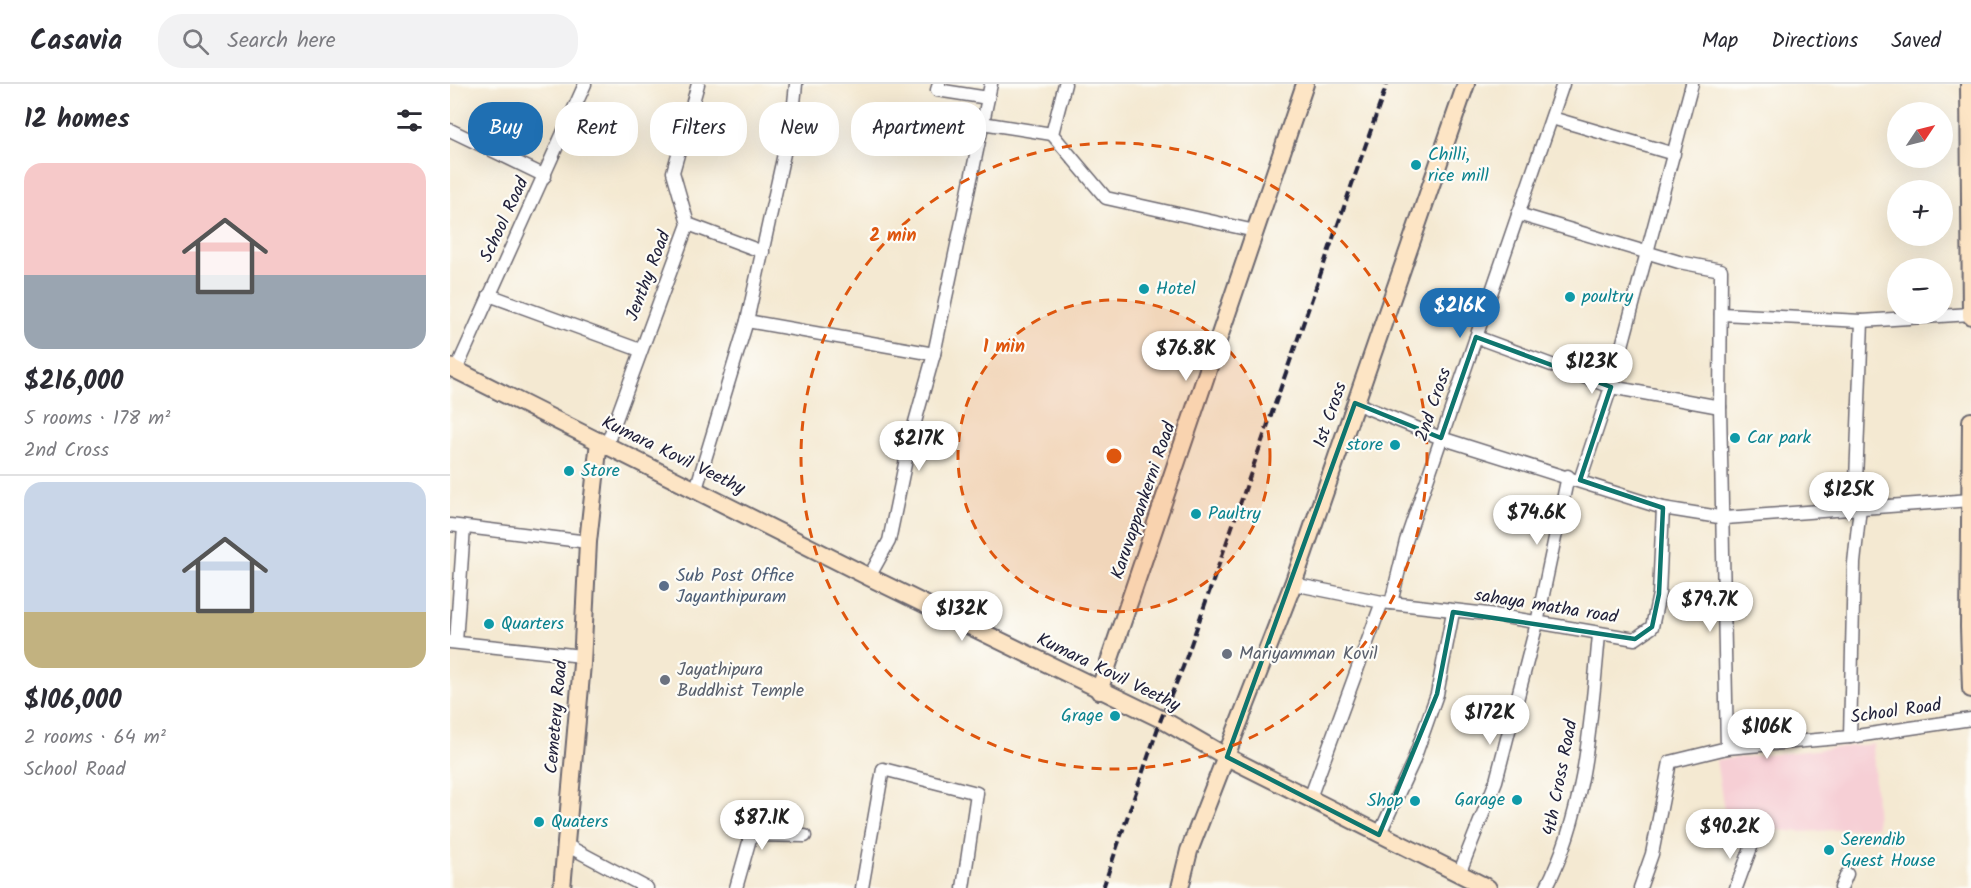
<!DOCTYPE html>
<meta charset="utf-8">
<style>
:root{--surface:#fff;--page:#f2f2f3;--text:#2b2b33;--muted:#7c7c81;--line:#e1e1e2;--accent:#1f6fb2}
body{margin:0;font-family:Kalam,sans-serif;background:var(--page);color:var(--text);height:100vh;display:flex;flex-direction:column;font-size:22px;white-space:nowrap}
*{box-sizing:border-box;margin:0}
p{font-size:20px;color:var(--muted)}
.icon{flex:none;width:33px;height:33px;fill:none;stroke:currentColor;stroke-width:2;stroke-linecap:round;stroke-linejoin:round}
.map{position:relative;flex:1;overflow:hidden}
.side{display:flex;flex-direction:column;background:var(--surface);width:450px}
.side>*{flex:none}
.hud{position:absolute;left:18px;top:18px;width:570px;height:54px;display:flex;gap:12px}
.needle{width:39px;rotate:55deg}
.fabs{position:absolute;left:1437px;top:18px;display:grid;gap:12px}
.fabs a{display:grid;place-items:center;width:66px;height:66px;border-radius:50%;background:var(--surface);box-shadow:0 6px 24px #0002;font-size:30px}
.price{position:absolute;translate:-50% -51px;padding:0 14px;border-radius:21px;background:#fff;color:#222;font-size:20px;line-height:39px;filter:drop-shadow(0 2px 3px #0008)}
.price::after{content:'';position:absolute;left:50%;top:36px;width:18px;height:14px;margin-left:-9px;background:inherit;clip-path:polygon(0 0,100% 0,50% 100%)}
.price.active{background:var(--accent);color:#fff}
ul{padding:0;list-style:none}
li{display:grid;align-content:center;gap:12px;height:318px;padding:0 24px}
li+li{border-top:2px solid var(--line)}
li span{display:grid;place-items:center;height:186px;border-radius:18px;color:#555}
li>.icon{margin-inline-start:auto}
span .icon{width:108px;height:108px;fill:#fffc;stroke-width:1}
li b{font-size:26px}
h2{display:flex;justify-content:space-between;align-items:center;height:72px;padding:0 24px;font-size:26px}
.chip{padding:0 21px;border-radius:24px;background:var(--surface);box-shadow:0 6px 24px #0002;font-size:21px;line-height:54px}
.chip.active{background:var(--accent);color:#fff}
header{display:flex;align-items:center;gap:36px;box-sizing:border-box;height:84px;padding:0 30px;background:var(--surface);border-bottom:2px solid var(--line)}
header strong{font-size:28px}
nav{display:flex;gap:33px;margin-inline-start:auto;font-size:21px}
.search{width:420px;height:54px;background:var(--page);display:flex;align-items:center;gap:15px;box-sizing:border-box;padding:0 21px;border-radius:24px;color:var(--muted);font-size:22px}
main{display:flex;flex:1;min-height:0}
.map>svg:first-child{display:block}
</style>
<header>
<strong>Casavia</strong>
<div class="search"><svg class="icon" aria-label="search" viewBox="0 0 24 24"><circle cx="10" cy="10" r="6"/><path d="M15 15l6 6"/></svg>Search here</div>
<nav><a>Map</a><a>Directions</a><a>Saved</a></nav>
</header>
<main>
<section class="side">
<h2>12 homes<svg class="icon" aria-label="filters" viewBox="0 0 24 24"><path d="M4 7h16M4 17h16"/><circle cx="9" cy="7" r="2"/><circle cx="15" cy="17" r="2"/></svg></h2>
<ul>
<li><span style="background:linear-gradient(#f6c9c9 60%,#9aa5b1 0)"><svg class="icon" aria-label="home" viewBox="0 0 24 24"><path d="M3 11l9-7 9 7M6 9v11h12V9"/></svg></span><div><b>$216,000</b><p>5 rooms · 178 m²</p><p>2nd Cross</p></div></li>
<li><span style="background:linear-gradient(#c9d6e8 70%,#c2b280 0)"><svg class="icon" aria-label="home" viewBox="0 0 24 24"><path d="M3 11l9-7 9 7M6 9v11h12V9"/></svg></span><div><b>$106,000</b><p>2 rooms · 64 m²</p><p>School Road</p></div></li>
</ul>
</section>
<div class="map">
<svg width="1521" height="804" viewBox="0 0 1521 804">
<rect width="100%" height="100%" fill="#fdfcf7"/>
<filter id="ink" filterUnits="userSpaceOnUse"><feTurbulence type="fractalNoise" baseFrequency=".0167" numOctaves="2"/><feDisplacementMap in="SourceGraphic" scale="12" xChannelSelector="R" yChannelSelector="G"/><feConvolveMatrix kernelMatrix="1 2 1 2 8 2 1 2 1" color-interpolation-filters="sRGB"/></filter>
<filter id="wash" filterUnits="userSpaceOnUse"><feTurbulence type="fractalNoise" baseFrequency=".008" numOctaves="4" result="noise"/><feDisplacementMap in="SourceGraphic" scale="24" xChannelSelector="R" yChannelSelector="G"/><feGaussianBlur stdDeviation="1.35" result="paint"/><feColorMatrix in="noise" values="0 0 0 0 0 0 0 0 0 0 0 0 0 0 0 0 0 1.4 0 .05"/><feComposite in="paint" operator="in"/></filter>
<g filter="url(#wash)">
<rect width="100%" height="100%" fill="#f4e9d2"/>
<polygon fill="#f6cfd5" points="1423,660 1427,743 1353,748 1309,745 1275,732 1266,676"/>
</g>
<g filter="url(#ink)">
<g fill="none" stroke-linecap="round" stroke-linejoin="round">
<defs>
<g id="street">
<polyline points="489,0 487,6 538,14"/>
<polyline points="615,0 602,50 656,114 805,147"/>
<polyline points="1102,34 1224,70"/>
<polyline points="532,39 602,50"/>
<polyline points="0,46 95,92"/>
<polyline points="1068,130 1229,178 1271,186 1270,323 1277,664"/>
<polyline points="238,140 313,168"/>
<polyline points="39,211 190,266"/>
<polyline points="1271,230 1412,237 1521,230"/>
<polyline points="297,237 484,270 541,0"/>
<polyline points="1026,253 1161,303 1270,323"/>
<polyline points="6,286 135,0"/>
<polyline points="905,319 991,354 1213,424 1275,434 1521,416"/>
<polyline points="157,360 238,140 223,88 248,0"/>
<polyline points="1130,396 1161,303 1242,0"/>
<polyline points="246,405 297,237 343,29 346,0"/>
<polyline points="1405,424 1412,237"/>
<polyline points="0,441 138,458"/>
<polyline points="419,493 439,457 460,356 484,270"/>
<polyline points="843,500 932,518 860,714"/>
<polyline points="932,518 1038,530 1185,555 1202,543 1209,510 1213,424"/>
<polyline points="941,519 956,457 1113,0"/>
<polyline points="0,558 132,572"/>
<polyline points="6,558 14,443"/>
<polyline points="1400,653 1404,479 1410,423"/>
<polyline points="929,751 963,678 987,610 1003,528"/>
<polyline points="116,761 197,804"/>
<polyline points="1009,790 1046,697 1087,539 1118,392"/>
<polyline points="286,804 301,751 355,752"/>
<polyline points="412,804 433,685 527,709 513,804"/>
<path d="M1096,804C1136,726 1141,636 1149,551"/>
<polyline points="1190,804 1202,770 1220,678 1277,664 1400,653 1521,635"/>
<polyline points="1286,804 1303,758"/>
<polyline points="1391,804 1397,790"/>
</g>
<g id="secondary">
<polyline points="1519,0 1521,232"/>
<polyline points="0,283 419,493 711,635 777,673 1038,804"/>
<polyline points="1521,337 1519,543 1521,605"/>
<polyline points="649,607 855,0"/>
<polyline points="112,804 132,580 138,458 149,357"/>
<polyline points="730,804 739,767 843,500 1016,0"/>
</g>
</defs>
<use href="#street" stroke="#6c6870" stroke-width="15"/>
<use href="#secondary" stroke="#6c6870" stroke-width="20"/>
<use href="#street" stroke="#fff" stroke-width="12"/>
<use href="#secondary" stroke="#fde5c5" stroke-width="16"/>
<polyline stroke="#22223b" stroke-width="4" stroke-dasharray="9 4.5" stroke-linecap="butt" points="653,804 711,635 733,583 937,0"/>
</g>
</g>
<path fill="none" stroke="#0f766e" stroke-width="4.5" stroke-linejoin="round" d="M1026,253L1161,303L1130,396L1213,424L1209,510L1202,543L1185,555L1003,528L987,610L929,751L777,673L905,319L991,354Z"/>
<circle cx="664" cy="372" r="156" fill="#de560e" fill-opacity=".12"/>
<g fill="none" stroke="#de560e" stroke-width="3" stroke-dasharray="10 8">
<circle cx="664" cy="372" r="156"/>
<circle cx="664" cy="372" r="313"/>
</g>
<g fill="#0f9aa8" stroke="#fdfcf7" stroke-width="2">
<circle cx="966" cy="81" r="6"/>
<circle cx="694" cy="205" r="6"/>
<circle cx="1120" cy="213" r="6"/>
<circle cx="1285" cy="354" r="6"/>
<circle cx="945" cy="361" r="6"/>
<circle cx="119" cy="387" r="6"/>
<circle cx="746" cy="430" r="6"/>
<circle cx="39" cy="540" r="6"/>
<circle cx="665" cy="632" r="6"/>
<circle cx="1067" cy="716" r="6"/>
<circle cx="965" cy="717" r="6"/>
<circle cx="89" cy="738" r="6"/>
<circle cx="1379" cy="766" r="6"/>
</g>
<circle fill="#5c6f8a" stroke="#fdfcf7" stroke-width="2" cx="214" cy="502" r="6"/>
<g fill="#6b7280" stroke="#fdfcf7" stroke-width="2">
<circle cx="777" cy="570" r="6"/>
<circle cx="215" cy="596" r="6"/>
</g>
<g text-anchor="middle" dominant-baseline="central" stroke-width="4.5" stroke-linejoin="round" paint-order="stroke">
<g font-size="18" fill="#0d838f" stroke="#fdfcf7" text-anchor="start">
<text x="978" y="71">Chilli,<tspan x="978" dy="21">rice mill</tspan></text>
<text x="706" y="205">Hotel</text>
<text x="1132" y="213">poultry</text>
<text x="1297" y="354">Car park</text>
<text x="933" y="361" text-anchor="end">store</text>
<text x="131" y="387">Store</text>
<text x="758" y="430">Paultry</text>
<text x="51" y="540">Quarters</text>
<text x="653" y="632" text-anchor="end">Grage</text>
<text x="1055" y="716" text-anchor="end">Garage</text>
<text x="953" y="717" text-anchor="end">Shop</text>
<text x="101" y="738">Quaters</text>
<text x="1391" y="756">Serendib<tspan x="1391" dy="21">Guest House</tspan></text>
</g>
<g font-size="18" fill="#22223b" stroke="#fdfcf7">
<text transform="translate(55 136) rotate(-65)">School Road</text>
<text transform="translate(199 192) rotate(-69)">Jenthy Road</text>
<text transform="translate(984 321) rotate(-71)">2nd Cross</text>
<text transform="translate(881 331) rotate(-71)">1st Cross</text>
<text transform="translate(223 372) rotate(26)">Kumara Kovil Veethy</text>
<text transform="translate(694 417) rotate(-71)">Karuvappankerni Road</text>
<text transform="translate(1096 523) rotate(9)">sahaya matha road</text>
<text transform="translate(658 589) rotate(26)">Kumara Kovil Veethy</text>
<text transform="translate(1446 628) rotate(-8)">School Road</text>
<text transform="translate(107 633) rotate(-85)">Cemetery Road</text>
<text transform="translate(1111 694) rotate(-79)">4th Cross Road</text>
</g>
<g font-size="18" fill="#4e5e75" stroke="#fdfcf7" text-anchor="start">
<text x="226" y="492">Sub Post Office<tspan x="226" dy="21">Jayanthipuram</tspan></text>
</g>
<g font-size="18" fill="#5b616d" stroke="#fdfcf7" text-anchor="start">
<text x="789" y="570">Mariyamman Kovil</text>
<text x="227" y="586">Jayathipura<tspan x="227" dy="21">Buddhist Temple</tspan></text>
</g>
</g>
<circle cx="664" cy="372" r="9" fill="#de560e" stroke="#fdfcf7" stroke-width="3"/>
<g font-size="18" text-anchor="middle" font-weight="bold" fill="#de560e" stroke="#fdfcf7" stroke-width="4.5" stroke-linejoin="round" paint-order="stroke">
<text x="443" y="157">2 min</text>
<text x="554" y="268">1 min</text>
</g>
</svg>
<div class="fabs">
<a><svg class="needle" viewBox="-14 -14 28 28"><path d="M0-13l5 13h-10z" fill="#e53935"/><path d="M0 13l5-13h-10z" fill="#7c7c81"/></svg></a>
<a>+</a>
<a>−</a>
</div>
<b class="price active" style="left:1010px;top:255px">$216K</b>
<b class="price" style="left:736px;top:298px">$76.8K</b>
<b class="price" style="left:1142px;top:311px">$123K</b>
<b class="price" style="left:469px;top:388px">$217K</b>
<b class="price" style="left:1399px;top:439px">$125K</b>
<b class="price" style="left:1087px;top:462px">$74.6K</b>
<b class="price" style="left:1260px;top:549px">$79.7K</b>
<b class="price" style="left:512px;top:558px">$132K</b>
<b class="price" style="left:1040px;top:662px">$172K</b>
<b class="price" style="left:1317px;top:676px">$106K</b>
<b class="price" style="left:312px;top:767px">$87.1K</b>
<b class="price" style="left:1280px;top:776px">$90.2K</b>
<div class="hud">
<a class="chip active">Buy</a>
<a class="chip">Rent</a>
<a class="chip">Filters</a>
<a class="chip">New</a>
<a class="chip">Apartment</a>
</div>
</div>
</main>
